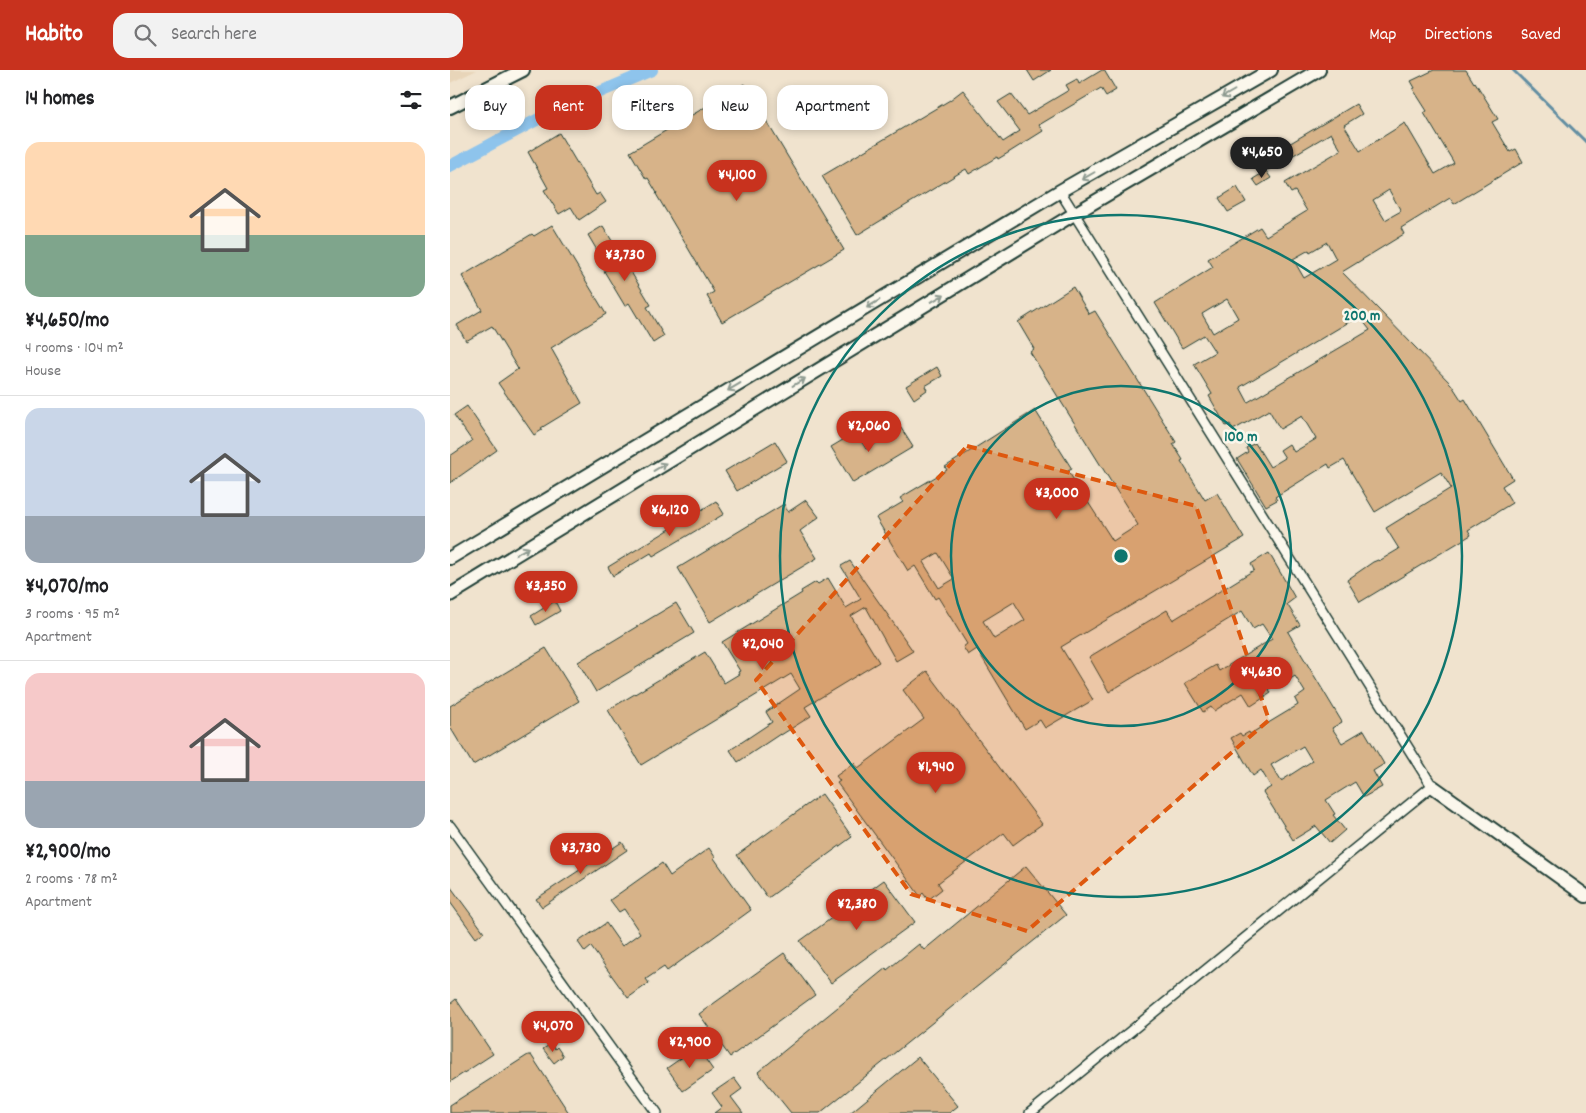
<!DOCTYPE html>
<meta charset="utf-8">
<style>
:root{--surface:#fff;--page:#f2f2f2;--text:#202124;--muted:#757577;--line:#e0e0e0;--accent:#c8321e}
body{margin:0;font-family:Dekko,sans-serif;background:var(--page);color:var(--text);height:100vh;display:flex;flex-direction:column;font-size:19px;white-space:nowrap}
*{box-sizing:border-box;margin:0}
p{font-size:16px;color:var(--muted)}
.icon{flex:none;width:28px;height:28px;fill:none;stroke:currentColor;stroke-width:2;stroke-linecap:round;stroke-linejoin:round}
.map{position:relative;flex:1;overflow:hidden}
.details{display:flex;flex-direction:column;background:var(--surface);width:450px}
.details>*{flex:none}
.hud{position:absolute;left:15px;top:15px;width:475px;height:45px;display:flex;gap:10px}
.price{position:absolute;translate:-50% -42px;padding:0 11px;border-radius:18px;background:var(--accent);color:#fff;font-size:16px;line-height:32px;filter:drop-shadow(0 1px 2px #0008)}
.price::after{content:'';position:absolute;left:50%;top:30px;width:15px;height:11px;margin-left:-8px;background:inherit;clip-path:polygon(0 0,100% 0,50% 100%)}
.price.selected{background:#222;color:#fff}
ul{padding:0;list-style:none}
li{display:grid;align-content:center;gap:10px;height:265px;padding:0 25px}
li+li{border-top:1px solid var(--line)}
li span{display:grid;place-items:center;height:155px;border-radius:15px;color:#555}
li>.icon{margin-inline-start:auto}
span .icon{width:90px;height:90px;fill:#fffc;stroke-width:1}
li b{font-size:21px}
h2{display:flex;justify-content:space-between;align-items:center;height:60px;padding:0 25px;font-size:21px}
.pill{padding:0 18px;border-radius:15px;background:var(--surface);box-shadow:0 2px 8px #0003;font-size:18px;line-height:45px}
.pill.selected{background:var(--accent);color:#fff}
header{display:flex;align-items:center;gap:30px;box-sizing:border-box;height:70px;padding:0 25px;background:var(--accent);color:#fff}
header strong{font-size:24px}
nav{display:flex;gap:28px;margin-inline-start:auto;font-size:18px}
.search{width:350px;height:45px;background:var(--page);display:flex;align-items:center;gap:12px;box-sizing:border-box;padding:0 18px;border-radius:15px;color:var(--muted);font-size:19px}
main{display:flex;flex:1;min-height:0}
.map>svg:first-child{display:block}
</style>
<header>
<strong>Habito</strong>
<div class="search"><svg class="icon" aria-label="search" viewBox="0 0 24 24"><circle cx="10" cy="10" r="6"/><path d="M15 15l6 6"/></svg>Search here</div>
<nav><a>Map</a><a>Directions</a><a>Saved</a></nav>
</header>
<main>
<section class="details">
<h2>14 homes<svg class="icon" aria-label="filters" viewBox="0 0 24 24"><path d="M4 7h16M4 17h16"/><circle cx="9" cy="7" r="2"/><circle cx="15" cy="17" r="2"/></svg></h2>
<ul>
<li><span style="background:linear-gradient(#ffd9b3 60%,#7fa58c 0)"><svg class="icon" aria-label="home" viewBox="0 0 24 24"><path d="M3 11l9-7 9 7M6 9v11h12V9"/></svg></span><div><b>¥4,650/mo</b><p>4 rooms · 104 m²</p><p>House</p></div></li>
<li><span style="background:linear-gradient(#c9d6e8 70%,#9aa5b1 0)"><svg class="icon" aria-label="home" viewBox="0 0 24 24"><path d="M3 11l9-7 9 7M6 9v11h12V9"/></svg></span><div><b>¥4,070/mo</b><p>3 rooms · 95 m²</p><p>Apartment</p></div></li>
<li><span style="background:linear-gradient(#f6c9c9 70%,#9aa5b1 0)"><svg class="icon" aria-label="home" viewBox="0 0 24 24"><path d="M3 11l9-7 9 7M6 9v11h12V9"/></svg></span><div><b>¥2,900/mo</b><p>2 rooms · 78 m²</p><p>Apartment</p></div></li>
</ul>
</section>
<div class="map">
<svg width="1136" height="1043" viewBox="0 0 1136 1043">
<rect width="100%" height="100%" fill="#f0e3ce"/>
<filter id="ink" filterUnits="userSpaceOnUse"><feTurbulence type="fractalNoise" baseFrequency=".02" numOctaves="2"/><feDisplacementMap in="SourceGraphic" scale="10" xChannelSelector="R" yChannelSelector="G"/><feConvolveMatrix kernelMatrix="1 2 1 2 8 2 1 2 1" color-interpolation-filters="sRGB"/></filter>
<g filter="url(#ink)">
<polygon fill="#e8d5b9" points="0,0 27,0 0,13"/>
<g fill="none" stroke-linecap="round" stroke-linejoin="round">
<polyline stroke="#628ea2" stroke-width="3" points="1063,0 1136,72"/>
<polyline stroke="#8ec4ec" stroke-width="12" points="0,96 98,44 202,0"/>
</g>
<g fill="#d7b389" stroke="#1f3d34" fill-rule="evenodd">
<polygon points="577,0 601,0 584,11"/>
<polygon points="652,0 654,0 666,20 656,26 651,18 589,55 593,61 558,83 548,89 547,87 519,104 516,99 407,165 372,106 500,30 513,20 553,72 570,61 548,32 561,24 577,45 619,20 616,15 627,9 629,14"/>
<path d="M984,0H1016L1024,13L1025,12L1048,49L1042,52L1060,82L1066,79L1073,92L1004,134L1000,128L951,158L954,164L892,202L1001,314L1012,331L1015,329L1063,409L1052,416L1062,433L1018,460L1021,465L910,532L897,510L923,492L928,490L929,491L949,479L936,458L1001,418L991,402L925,442L894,390L880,398L878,394L825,427L827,430L816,436L787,389L798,382L796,378L805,373L820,397L835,388L830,380L839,374L844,382L866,369L852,346L830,359L819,340L783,360L780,354L776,356L759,326L762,324L744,294L765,282L754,265L732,278L705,233L763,197L758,189L810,157L816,166L857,141L845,121L841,123L835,113L891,80L881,63L818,100L812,90L906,34L912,44L894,55L910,81L955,53L985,104L1004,93L974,43L977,41L963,19L965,18L961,11ZM939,120L951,141L935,150L923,130ZM877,172L886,189L854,208L843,189L859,180L860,182ZM777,229L788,248L763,263L752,244ZM909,246L920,260L798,332L790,317Z"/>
<polygon points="294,14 394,180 272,252 257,226 264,222 206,124 207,123 198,108 196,109 180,82"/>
<polygon points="109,63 146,125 150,123 156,132 129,150 121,137 109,144 94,120 98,118 78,82"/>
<polygon points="816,101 821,108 808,116 803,109"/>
<polygon points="787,117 796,132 778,142 769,128"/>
<polygon points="102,155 156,244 101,278 132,333 91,358 92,360 84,365 48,313 68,299 42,256 16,271 7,255 32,240 12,206 82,164 84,166"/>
<polygon points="153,156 201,235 197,237 214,266 203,273 179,233 175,236 154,201 158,199 138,165"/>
<path d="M623,217L639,244L645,241L726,372L723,374L733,390L731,391L755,430L767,423L794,468L611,577L643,630L595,658L590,650L575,659L527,579L518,585L513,577L517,574L488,527L485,529L465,496L458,501L426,448L453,432L450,428L497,400L495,397L585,340L622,399L618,401L663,471L688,455L580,282L584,279L568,252ZM488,483L504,509L489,518L473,492ZM564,532L575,550L544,569L533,551Z"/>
<polygon points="487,297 492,306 475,316 477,320 464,329 456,316"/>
<polygon points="17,336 47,380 0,413 0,386 22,371 4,345"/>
<polygon points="451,358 463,377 403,413 381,377 406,362 416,379"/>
<polygon points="325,371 337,391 287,421 275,401"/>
<polygon points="356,430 369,447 350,461 367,488 260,552 228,498 334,434 338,442"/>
<polygon points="266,431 274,444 203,486 201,483 163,506 158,497"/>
<path d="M819,483L845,528L837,534L850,555L838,562L892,652L882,658L892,673L914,660L934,694L923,701L932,717L914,727L905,712L876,730L885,744L883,745L895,760L880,773L866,756L843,770L813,722L821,717L811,700L803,706L781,668L790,663L792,666L799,662L800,664L848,635L845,629L855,622L845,606L836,612L835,609L819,619L821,623L801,636L793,623L764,641L761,637L753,642L735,613L766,595L769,601L822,569L812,554L803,559L792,541L659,622L639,587L717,540L723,550L804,500L801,494ZM853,676L862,691L831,711L821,695Z"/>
<polygon points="400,491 463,581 446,591 416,537 401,546 429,592 355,637 361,646 331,665 330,664 288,692 280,680 322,652 316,642 350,619 341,604 191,695 158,640 255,582 274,613 289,604 288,602 290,601 272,572 352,523 351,521 366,512 368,514 378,508 396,538 411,529 391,496"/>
<polygon points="105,531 110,541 86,555 81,546"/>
<polygon points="226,533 244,563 146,622 128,592"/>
<polygon points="96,578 129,631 23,695 0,657 0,636"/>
<polygon points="477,601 592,754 563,775 554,763 488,813 492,819 478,830 473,823 470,826 387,713 390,711 386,706 404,693 408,698 474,649 453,620"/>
<polygon points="372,724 402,767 318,828 287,785"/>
<polygon points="172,772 177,780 92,837 86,829"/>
<polygon points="259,778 265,787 264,788 301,840 217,901 214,897 196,909 199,913 178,928 141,877 135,882 128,872 156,853 172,876 190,863 174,839 169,842 160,830 212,793 220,806"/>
<polygon points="576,796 616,845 370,1043 341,1043 308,1002 436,898 437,900 469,874 474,880"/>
<polygon points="434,810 465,852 381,913 350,871"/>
<polygon points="0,816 34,862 26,868 0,832"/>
<polygon points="334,883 365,925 280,987 249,944"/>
<polygon points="6,929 43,984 0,1012 0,934"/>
<polygon points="101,974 105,979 107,977 113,986 104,993 93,979"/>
<polygon points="247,977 263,1000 233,1021 217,998"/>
<polygon points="78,985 81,985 119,1043 0,1043 0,1035"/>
<polygon points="468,987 508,1036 499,1043 400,1043"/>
<polygon points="284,1008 292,1019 281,1027 293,1043 264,1043 272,1037 262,1023"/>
</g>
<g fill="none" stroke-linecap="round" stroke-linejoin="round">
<defs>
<g id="street">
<polyline points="0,756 207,1043"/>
<polyline points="580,1043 982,716 610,121"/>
</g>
<g id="secondary">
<polyline points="0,37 73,0"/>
<polyline points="0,488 610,121 821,0"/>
<polyline points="0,525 624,144 869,0"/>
<polyline points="982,716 1136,826"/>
</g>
</defs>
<use href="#street" stroke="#1f3d34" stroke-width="12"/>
<use href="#secondary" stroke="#1f3d34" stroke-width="16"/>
<use href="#street" stroke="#fbf7ec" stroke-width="9"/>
<use href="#secondary" stroke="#fbf7ec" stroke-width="12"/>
</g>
<defs><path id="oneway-shaft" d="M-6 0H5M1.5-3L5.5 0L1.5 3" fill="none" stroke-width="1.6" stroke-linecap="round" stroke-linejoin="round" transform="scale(1.25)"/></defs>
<g stroke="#8d9a90">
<use href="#oneway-shaft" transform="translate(778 24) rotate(150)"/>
<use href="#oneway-shaft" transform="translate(638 106) rotate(150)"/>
<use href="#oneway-shaft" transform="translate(488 228) rotate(-31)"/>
<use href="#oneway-shaft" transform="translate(423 234) rotate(149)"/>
<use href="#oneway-shaft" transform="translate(349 312) rotate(-31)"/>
<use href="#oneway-shaft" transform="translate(284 317) rotate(149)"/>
<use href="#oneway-shaft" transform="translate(210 397) rotate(-31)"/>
<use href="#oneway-shaft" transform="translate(72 481) rotate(-31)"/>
</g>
</g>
<path fill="#de580e" fill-opacity="0.2" stroke="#de580e" stroke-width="4" stroke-dasharray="10 6" stroke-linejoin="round" d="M517,376L746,436L819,650L577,861L461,824L306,610Z"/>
<g fill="none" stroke="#0f766e" stroke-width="2.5">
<circle cx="671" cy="486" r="170"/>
<circle cx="671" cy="486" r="341"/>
</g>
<circle cx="671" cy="486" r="8" fill="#0f766e" stroke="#fbf7ec" stroke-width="2.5"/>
<g font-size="15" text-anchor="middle" font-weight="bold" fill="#0f766e" stroke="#fbf7ec" stroke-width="5" stroke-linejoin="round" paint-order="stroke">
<text x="912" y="250">200 m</text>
<text x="791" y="371">100 m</text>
</g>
</svg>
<b class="price selected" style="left:812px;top:109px">¥4,650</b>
<b class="price" style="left:287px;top:132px">¥4,100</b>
<b class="price" style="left:175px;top:212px">¥3,730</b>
<b class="price" style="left:419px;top:383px">¥2,060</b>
<b class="price" style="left:607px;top:450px">¥3,000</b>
<b class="price" style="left:220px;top:467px">¥6,120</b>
<b class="price" style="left:96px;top:543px">¥3,350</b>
<b class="price" style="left:313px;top:601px">¥2,040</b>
<b class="price" style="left:811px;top:629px">¥4,630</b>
<b class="price" style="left:486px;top:724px">¥1,940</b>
<b class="price" style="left:131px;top:805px">¥3,730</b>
<b class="price" style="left:407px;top:861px">¥2,380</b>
<b class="price" style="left:103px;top:983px">¥4,070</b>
<b class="price" style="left:240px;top:999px">¥2,900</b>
<div class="hud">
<a class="pill">Buy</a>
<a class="pill selected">Rent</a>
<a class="pill">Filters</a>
<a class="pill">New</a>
<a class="pill">Apartment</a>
</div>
</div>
</main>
